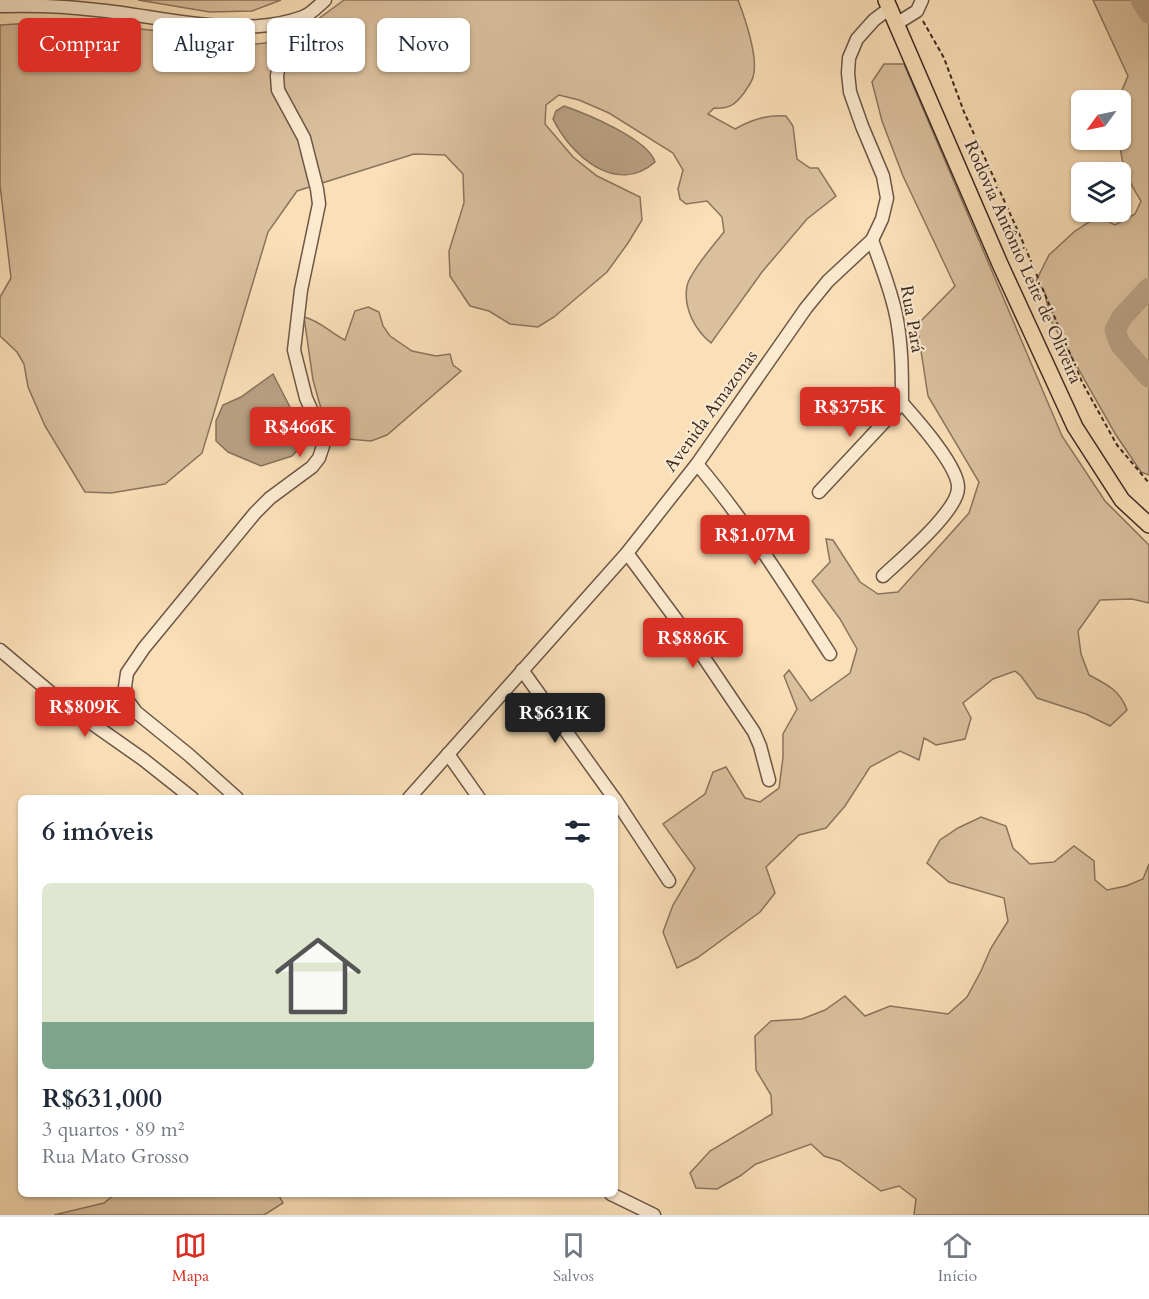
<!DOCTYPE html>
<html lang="pt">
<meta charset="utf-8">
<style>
:root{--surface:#fff;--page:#f2f2f3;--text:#1f2937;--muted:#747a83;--line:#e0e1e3;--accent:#d93025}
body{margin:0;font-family:Cardo,serif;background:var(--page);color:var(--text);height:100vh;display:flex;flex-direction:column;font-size:22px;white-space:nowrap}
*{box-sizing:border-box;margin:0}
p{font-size:20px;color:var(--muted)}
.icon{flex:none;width:33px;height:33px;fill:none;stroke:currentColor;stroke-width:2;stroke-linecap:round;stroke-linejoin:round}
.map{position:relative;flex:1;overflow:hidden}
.panel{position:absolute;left:18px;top:795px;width:600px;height:402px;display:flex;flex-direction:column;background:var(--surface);border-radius:9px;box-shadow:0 2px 4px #0004}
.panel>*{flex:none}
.hud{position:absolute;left:18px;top:18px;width:600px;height:54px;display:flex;gap:12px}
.needle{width:39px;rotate:237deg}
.buttons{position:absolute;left:1071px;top:90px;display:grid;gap:12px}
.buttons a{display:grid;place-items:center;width:60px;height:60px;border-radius:9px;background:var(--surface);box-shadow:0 2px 4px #0004;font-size:30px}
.price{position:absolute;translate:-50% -51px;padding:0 14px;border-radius:6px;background:var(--accent);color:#fff;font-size:20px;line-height:39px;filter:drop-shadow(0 2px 3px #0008)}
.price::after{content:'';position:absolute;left:50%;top:36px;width:18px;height:14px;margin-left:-9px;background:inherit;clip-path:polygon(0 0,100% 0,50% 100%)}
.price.on{background:#222;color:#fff}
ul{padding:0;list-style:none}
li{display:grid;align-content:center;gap:12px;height:318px;padding:0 24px}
li span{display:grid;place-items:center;height:186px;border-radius:9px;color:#555}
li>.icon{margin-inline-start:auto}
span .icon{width:108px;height:108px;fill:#fffc;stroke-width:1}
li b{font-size:26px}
h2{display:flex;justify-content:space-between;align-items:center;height:72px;padding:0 24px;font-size:26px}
.tag{padding:0 21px;border-radius:9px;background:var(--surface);box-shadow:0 2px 4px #0004;font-size:21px;line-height:54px}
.tag.on{background:var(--accent);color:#fff}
.menu{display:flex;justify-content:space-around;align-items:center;height:84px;border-top:2px solid var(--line);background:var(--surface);font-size:16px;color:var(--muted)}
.menu a{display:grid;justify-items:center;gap:3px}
.menu .on{color:var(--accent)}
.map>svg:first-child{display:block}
</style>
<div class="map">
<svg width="1149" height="1215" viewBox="0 0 1149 1215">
<rect width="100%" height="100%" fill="#fadfb7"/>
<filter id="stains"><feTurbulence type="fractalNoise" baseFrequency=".00333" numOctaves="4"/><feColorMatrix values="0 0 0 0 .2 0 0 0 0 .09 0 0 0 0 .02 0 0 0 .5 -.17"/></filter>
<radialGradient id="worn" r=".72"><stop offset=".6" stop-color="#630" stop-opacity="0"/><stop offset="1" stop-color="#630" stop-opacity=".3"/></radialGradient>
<g fill="#dac09d" stroke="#8b745e" stroke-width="1.5">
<polygon points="138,0 281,0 252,11 210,12"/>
<path d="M344,0H738C745,18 759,59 753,77C752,82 747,88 744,93C735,105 729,109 714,108L708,114L735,129C751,120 768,114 786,116L793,126L797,159L810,168H818L836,196L807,219L762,272L711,343C695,330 683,308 687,286C690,272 715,243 724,232L722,217L707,201L686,204L680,199L678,189L683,170L673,153L609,113L579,100L559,95L546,105L545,124L573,157L597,176L640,197L642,220L628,243L607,272L554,317L538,327L510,324L489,311L470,306L450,276L449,251L464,203L463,174L445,155L414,154L297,191L268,232L202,453L165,484L111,493L85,492L45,426L28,387L24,364L17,352L0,336V297L11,278L0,185V25L64,21L159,31L238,46L265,43L298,34Z"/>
<path d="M1093,0H1149V475L1141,472L1116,435L1050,319L1045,293L1036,281L1049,255L1075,231L1098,216L1115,225L1135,214L1141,201C1127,179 1122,166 1119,140H1120V100H1119V97L1128,76Z"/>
<path d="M884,64H904L1062,436L1105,501L1149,545V603L1132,599L1100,600L1078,631L1081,654L1089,675C1106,684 1120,690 1127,710L1110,726L1086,714L1037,698L1021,676L1015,671L993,679L963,703L971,718L965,739L936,745L924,738L919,760L900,751L870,767L845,806L826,828L799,835L766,867L775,893L760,912L697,958L677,968L663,932L673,905L695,868L663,824L705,794L713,772L726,767L745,798L760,802L779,788L783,757V734L797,709L784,676L789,670L811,701L850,673L857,649L840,619L812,581L830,562L826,539L833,540L860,582L878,594L898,592L969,513L979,482L928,396L917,325L955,286L903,176L882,121L872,82Z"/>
<path d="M368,307L379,312L383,326L390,336L412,351L436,356L450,354L453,365L461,371L387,435L371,441L348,439L333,432L322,412L313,380L304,317C321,321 330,333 345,340L355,311Z"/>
<polygon points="981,817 1006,826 1013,848 1030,864 1054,862 1074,846 1094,861 1095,880 1107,890 1126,886 1143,879 1149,864 1149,1215 914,1215 916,1199 899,1186 881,1191 840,1161 824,1156 811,1144 756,1164 740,1176 717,1189 696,1188 690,1173 710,1151 772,1114 771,1095 756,1070 755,1036 771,1021 802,1019 825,1010 845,996 865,1016 890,1006 948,1014 967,997 981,971 991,948 1008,921 1004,898 949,882 927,863 940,840 958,828"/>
<polygon points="115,1194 278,1194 283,1203 264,1215 54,1215 104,1203"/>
</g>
<g fill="#b9a184" stroke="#87715c" stroke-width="1.5">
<path d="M564,106C587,114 648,139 655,162C617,196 571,156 553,119L556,111Z"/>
<polygon points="273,374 307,440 292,456 261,466 228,452 216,441 216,421 223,405 241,397"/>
</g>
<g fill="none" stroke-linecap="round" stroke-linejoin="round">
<g stroke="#b9a184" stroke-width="21">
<polyline points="1141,0 1149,13"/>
<polyline points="1149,288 1122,317 1115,330 1120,344 1149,377"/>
</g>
<defs>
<g id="minor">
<path d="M0,6C32,5 65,6 97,10C161,16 241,40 303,17C311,14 318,6 325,0"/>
<polyline points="896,24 917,11 922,0"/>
<path d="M872,240C881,266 892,292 897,320C902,347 902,376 902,403C917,420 959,467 958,488C958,511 901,559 883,576"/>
<path d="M697,464C747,523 788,589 830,654"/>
<polyline points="819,492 902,403"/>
<polyline points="627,553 698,649 754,732 760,746 769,780"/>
<polyline points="0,650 63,703 144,760 192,798"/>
<polyline points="522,670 614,798"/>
<polyline points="448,754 479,798"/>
<polyline points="237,798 189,755 136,712 128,701 125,687 127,673 144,648 255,513 270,498 312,467 319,458 323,446 321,431 306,398 294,350 301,290 319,204 317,189 304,138 278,90 277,76 279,63 289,40 305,16"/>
<polyline points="409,798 627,553 697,464 806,308 828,281 872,240 882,219 887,198 883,176 862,126 850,92 848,73 849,58 857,39 874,20 890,8"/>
<polyline points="615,799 669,881"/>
<polyline points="611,1194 654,1215"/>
</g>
<polyline id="major" points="886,0 1000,264 1075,427 1122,500 1149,525"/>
</defs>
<use href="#minor" stroke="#6c5646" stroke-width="15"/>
<use href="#major" stroke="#3c2820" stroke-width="18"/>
<polyline stroke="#3c2820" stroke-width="2" stroke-dasharray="4.5 3" stroke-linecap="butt" points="923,21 944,58 964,112 1022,240 1082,382 1117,445 1149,483"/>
<use href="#minor" stroke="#fcead0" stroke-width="12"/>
<use href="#major" stroke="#fadfb7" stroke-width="15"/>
</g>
<g text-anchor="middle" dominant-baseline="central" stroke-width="4.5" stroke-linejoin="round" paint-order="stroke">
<g font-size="18" fill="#3c2820" stroke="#fcead0">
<text transform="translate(1023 262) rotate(66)">Rodovia Antônio Leite de Oliveira</text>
<text transform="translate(912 319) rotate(80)">Rua Pará</text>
<text transform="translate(711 411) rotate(-54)">Avenida Amazonas</text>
</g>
</g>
<rect width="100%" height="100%" filter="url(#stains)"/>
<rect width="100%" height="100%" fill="url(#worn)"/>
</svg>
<div class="buttons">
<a><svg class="needle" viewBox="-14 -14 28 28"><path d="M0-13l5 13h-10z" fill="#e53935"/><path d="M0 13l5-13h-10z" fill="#747a83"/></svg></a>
<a><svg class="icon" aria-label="layers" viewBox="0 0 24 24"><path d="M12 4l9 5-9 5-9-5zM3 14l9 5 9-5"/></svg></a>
</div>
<b class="price" style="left:850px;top:438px">R$375K</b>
<b class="price" style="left:300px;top:458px">R$466K</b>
<b class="price" style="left:755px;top:566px">R$1.07M</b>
<b class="price" style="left:693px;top:669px">R$886K</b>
<b class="price" style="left:85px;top:738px">R$809K</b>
<b class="price on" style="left:555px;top:744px">R$631K</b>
<div class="hud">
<a class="tag on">Comprar</a>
<a class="tag">Alugar</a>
<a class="tag">Filtros</a>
<a class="tag">Novo</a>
</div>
<section class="panel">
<h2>6 imóveis<svg class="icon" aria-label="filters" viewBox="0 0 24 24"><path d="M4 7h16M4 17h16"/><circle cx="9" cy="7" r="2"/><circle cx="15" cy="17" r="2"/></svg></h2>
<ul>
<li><span style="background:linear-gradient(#dfe7d0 75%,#7fa58c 0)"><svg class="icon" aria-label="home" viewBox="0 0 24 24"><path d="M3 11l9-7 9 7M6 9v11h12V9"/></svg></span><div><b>R$631,000</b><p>3 quartos · 89 m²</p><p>Rua Mato Grosso</p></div></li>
</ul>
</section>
</div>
<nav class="menu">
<a class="on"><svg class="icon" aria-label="map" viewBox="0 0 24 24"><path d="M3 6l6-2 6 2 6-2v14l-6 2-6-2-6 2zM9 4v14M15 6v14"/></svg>Mapa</a>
<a><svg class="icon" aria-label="saved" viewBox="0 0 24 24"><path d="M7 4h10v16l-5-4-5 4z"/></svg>Salvos</a>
<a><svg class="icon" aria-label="home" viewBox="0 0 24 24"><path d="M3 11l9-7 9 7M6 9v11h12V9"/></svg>Início</a>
</nav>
